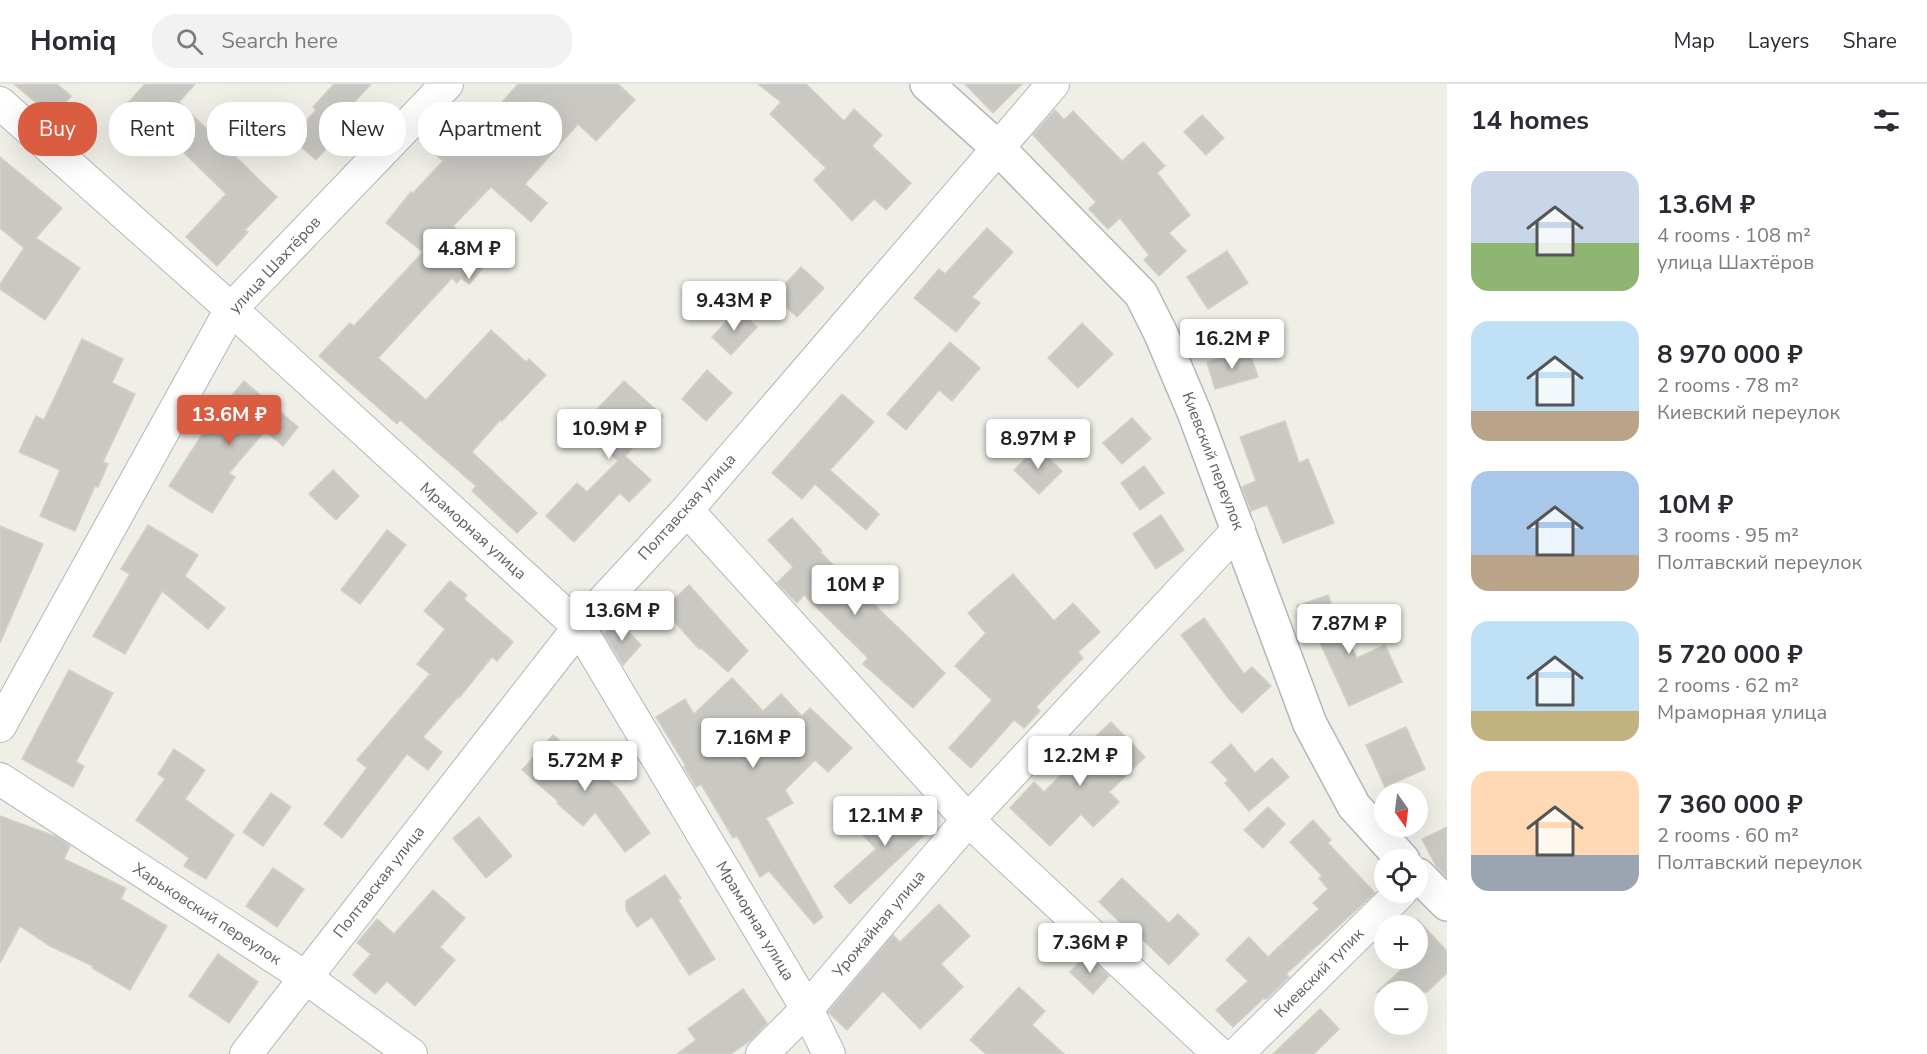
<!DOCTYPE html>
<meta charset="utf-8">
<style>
:root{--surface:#fff;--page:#f2f2f3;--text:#2b2b33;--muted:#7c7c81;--line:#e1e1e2;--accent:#da5d42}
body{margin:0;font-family:"Nunito Sans",sans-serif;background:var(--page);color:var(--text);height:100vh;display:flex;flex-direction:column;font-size:22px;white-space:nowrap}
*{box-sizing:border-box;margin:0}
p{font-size:20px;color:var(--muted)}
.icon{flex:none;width:33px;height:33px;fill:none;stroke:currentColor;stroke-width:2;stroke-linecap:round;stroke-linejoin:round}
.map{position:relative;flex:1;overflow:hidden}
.panel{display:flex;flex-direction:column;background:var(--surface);width:480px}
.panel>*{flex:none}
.banner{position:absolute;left:18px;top:18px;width:570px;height:54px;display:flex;gap:12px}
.needle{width:39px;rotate:166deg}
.controls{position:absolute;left:1374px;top:699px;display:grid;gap:12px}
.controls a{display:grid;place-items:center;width:54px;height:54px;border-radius:50%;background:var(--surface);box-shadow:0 6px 24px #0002;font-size:30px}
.price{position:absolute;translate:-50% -51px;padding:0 14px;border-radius:6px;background:#fff;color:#222;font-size:20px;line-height:39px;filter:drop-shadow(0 2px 3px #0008)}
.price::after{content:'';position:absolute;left:50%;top:36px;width:18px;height:14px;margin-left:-9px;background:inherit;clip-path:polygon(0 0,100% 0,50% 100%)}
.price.on{background:var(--accent);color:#fff}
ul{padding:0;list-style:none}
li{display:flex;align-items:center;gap:18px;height:150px;padding:0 24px}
li span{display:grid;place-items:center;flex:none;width:168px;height:120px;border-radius:18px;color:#555}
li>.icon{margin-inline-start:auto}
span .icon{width:72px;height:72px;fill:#fffc;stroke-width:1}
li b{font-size:26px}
h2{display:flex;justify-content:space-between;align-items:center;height:72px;padding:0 24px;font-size:26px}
.chip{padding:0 21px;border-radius:24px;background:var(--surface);box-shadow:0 6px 24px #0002;font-size:21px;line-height:54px}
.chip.on{background:var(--accent);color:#fff}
header{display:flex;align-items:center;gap:36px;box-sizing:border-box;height:84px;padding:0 30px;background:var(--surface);border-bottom:2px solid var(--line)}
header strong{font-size:28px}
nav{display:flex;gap:33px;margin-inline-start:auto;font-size:21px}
.search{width:420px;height:54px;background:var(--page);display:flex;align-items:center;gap:15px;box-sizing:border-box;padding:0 21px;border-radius:24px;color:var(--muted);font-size:22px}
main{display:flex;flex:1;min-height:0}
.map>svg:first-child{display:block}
</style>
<header>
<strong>Homiq</strong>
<div class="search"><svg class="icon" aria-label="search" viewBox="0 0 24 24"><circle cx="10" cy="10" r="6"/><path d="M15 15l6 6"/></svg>Search here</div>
<nav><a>Map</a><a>Layers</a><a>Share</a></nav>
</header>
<main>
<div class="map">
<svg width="1447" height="970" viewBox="0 0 1447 970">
<rect width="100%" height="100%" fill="#efeee7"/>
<g fill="#cac8c3" stroke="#d3d0c5" stroke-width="1.5">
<polygon points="14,0 57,0 71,12 53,33"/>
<polygon points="145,0 195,0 179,18 277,113 245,146 248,148 217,182 186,153 226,110 157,42 144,56 117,31"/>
<polygon points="334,0 371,0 344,29 352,36 316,76 291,54 316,26 313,23"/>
<polygon points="518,0 618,0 635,16 596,57 578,40 525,100 547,119 531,138 491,103 453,142 491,175 469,200 461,194 457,199 452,194 378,274 426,316 491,246 526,278 529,275 546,291 502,337 500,336 472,368 537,429 517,449 472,407 476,402 400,336 397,340 319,272 350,239 354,242 423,168 386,139 411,108 412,110 443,77 436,71 457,50 470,63 499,29 495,26"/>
<polygon points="758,0 806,0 844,37 854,25 882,51 872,62 911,99 886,126 874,115 852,137 814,96 826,84 770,30 781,18"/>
<polygon points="965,0 1022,0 993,29"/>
<polygon points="1055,26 1064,36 1073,27 1122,77 1143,58 1165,82 1157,89 1190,131 1169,149 1186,167 1159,192 1144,176 1149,171 1120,134 1108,145 1089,125 1096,118 1033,51"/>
<polygon points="1202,31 1224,54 1206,71 1184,48"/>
<polygon points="0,73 62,124 36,154 80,184 45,236 0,205 0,200 24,164 0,144"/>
<polygon points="987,144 1013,168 972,213 980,219 956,248 914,214 939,185 945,190"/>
<polygon points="1227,167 1248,199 1208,225 1187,193"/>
<polygon points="801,183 824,204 797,233 774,212"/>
<polygon points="738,225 757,243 731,271 712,253"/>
<polygon points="1082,239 1113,270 1078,304 1048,274"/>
<polygon points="82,255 123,275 112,299 135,310 103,378 108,380 98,403 95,402 75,447 40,432 60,386 19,368 36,332 44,336"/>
<polygon points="950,258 980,284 952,317 939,306 906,346 887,330"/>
<polygon points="1249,266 1258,293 1215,305 1207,278"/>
<polygon points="707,286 732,309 706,337 682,315"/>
<polygon points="244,297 298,343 283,362 265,347 229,389 235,393 212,429 169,402 212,335"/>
<polygon points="624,297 663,332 625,372 651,396 629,418 620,409 574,458 546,432 577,399 587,408 618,377 581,342"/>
<polygon points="842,310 874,338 830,386 879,430 866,446 815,400 802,415 772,389"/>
<polygon points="1132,334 1151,355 1122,380 1103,359"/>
<polygon points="1285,337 1299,379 1308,375 1334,439 1283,459 1267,421 1251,427 1249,421 1242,403 1256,397 1240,353"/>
<polygon points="1037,363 1062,387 1039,410 1014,386"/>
<polygon points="1144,382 1164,409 1140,426 1121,399"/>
<polygon points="333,386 359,412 336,436 309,410"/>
<polygon points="1161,431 1184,466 1156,485 1133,450"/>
<polygon points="792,434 822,467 820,468 945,589 913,624 863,580 868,574 804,511 797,519 777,499 793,483 768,456"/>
<polygon points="148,441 198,471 185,492 225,524 208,545 162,507 125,570 93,552 130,490 121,485"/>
<polygon points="0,442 43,460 0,559"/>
<polygon points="387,446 406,461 360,520 341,506"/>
<polygon points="1013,490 1054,537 1073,519 1100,548 1078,568 1083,574 1036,623 1040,627 1024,644 1014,636 971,684 949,664 992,616 955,582 986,549 968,529"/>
<polygon points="450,497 467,511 464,515 513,558 497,577 492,573 459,614 458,613 423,653 442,668 428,686 407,670 342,754 324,740 367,684 357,676 430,590 417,580 445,545 424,527"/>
<polygon points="689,501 748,567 728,588 701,564 699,565 663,525"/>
<polygon points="1328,511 1346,561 1350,559 1357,574 1385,561 1402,598 1349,622 1312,541 1305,544 1297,522"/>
<polygon points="1204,534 1244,590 1252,583 1271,602 1242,629 1228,614 1181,551"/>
<polygon points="618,537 641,561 623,581 604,550"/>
<polygon points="69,586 113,609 76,678 84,682 73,703 22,675"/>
<polygon points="732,594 763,627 781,610 802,632 810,624 852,664 828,688 815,676 785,706 793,719 766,734 823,833 814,840 769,787 760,793 737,752 733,754 701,700 696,703 684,683 686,682 656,633 685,615 694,630"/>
<polygon points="1111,638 1145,673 1109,708 1119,718 1093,743 1081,730 1050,762 1010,724 1034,698 1044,708 1097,655 1095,653"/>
<polygon points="1406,643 1425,685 1385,703 1366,661"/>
<polygon points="553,651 619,705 650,749 625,768 595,728 583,742 557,719 559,718 522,686"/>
<polygon points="1231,660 1255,689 1272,674 1289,693 1249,727 1225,699 1228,696 1211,678"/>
<polygon points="174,665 205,686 185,715 234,751 206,795 184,782 189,774 136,736 165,695 158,690"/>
<polygon points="271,709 291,723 263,762 243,748"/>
<polygon points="903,712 933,743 850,820 834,802 876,765 863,751"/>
<polygon points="1268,723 1285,740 1263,764 1244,746"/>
<polygon points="0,732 57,753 70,762 64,775 126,804 121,815 167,842 130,906 92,884 93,882 50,862 20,842 0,879"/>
<polygon points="479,733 512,772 486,794 453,754"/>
<polygon points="1313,736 1331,756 1328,759 1375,809 1286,890 1289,893 1266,915 1264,914 1233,943 1216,926 1248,897 1226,876 1249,853 1268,873 1319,825 1313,819 1328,805 1319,794 1322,792 1290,758"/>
<polygon points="1447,743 1447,793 1436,782 1422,755"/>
<polygon points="273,784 304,805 277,843 246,822"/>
<polygon points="665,791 681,814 678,816 715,875 689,891 652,833 637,843 626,826 626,817"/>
<polygon points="1122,794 1169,839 1178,830 1199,850 1169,881 1127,841 1125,843 1099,818"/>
<polygon points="433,806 465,834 440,863 455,876 415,922 387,897 375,910 353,891 371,870 357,859 377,835 394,850"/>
<polygon points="939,820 970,852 941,880 963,903 920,945 883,907 847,946 828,928 893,851 900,858"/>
<polygon points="1418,836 1447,867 1447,889 1427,908 1377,908 1414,874 1418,874"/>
<polygon points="218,870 258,898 229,939 189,912"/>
<polygon points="1086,871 1109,892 1093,910 1070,888"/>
<polygon points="1019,903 1045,927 1032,941 1064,970 986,970 970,956"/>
<polygon points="743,905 767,939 752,955 731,970 677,970 696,956 688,945"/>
<polygon points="1320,925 1339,945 1314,970 1273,970"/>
</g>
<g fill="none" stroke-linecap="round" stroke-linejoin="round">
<defs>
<g id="minor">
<polyline points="0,19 231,225 579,543 807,925 829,970"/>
<polyline points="687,426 968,736 1219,970"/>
<polyline points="0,642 231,225 447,0"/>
<polyline points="0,695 305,893 411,970"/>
<polyline points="246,970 579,543 687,426 1053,0"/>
<polyline points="762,970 807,925 968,736 1239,445"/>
<polyline points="1237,970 1401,808"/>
</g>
<g id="tertiary">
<polyline points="927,0 997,63 1141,210 1161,250 1194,328 1310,640 1354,722 1403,776"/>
<polyline points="1418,791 1447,820"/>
</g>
</defs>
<use href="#minor" stroke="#b4b6ba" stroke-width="34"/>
<use href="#tertiary" stroke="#b4b6ba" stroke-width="36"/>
<use href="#minor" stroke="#fff" stroke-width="32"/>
<use href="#tertiary" stroke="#fff" stroke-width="33"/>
</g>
<g text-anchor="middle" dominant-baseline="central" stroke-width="4.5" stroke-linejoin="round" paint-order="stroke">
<g font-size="16" fill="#5e6165" stroke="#fff">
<text transform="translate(275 181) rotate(-47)">улица Шахтёров</text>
<text transform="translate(1213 377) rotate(69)">Киевский переулок</text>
<text transform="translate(687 423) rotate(-48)">Полтавская улица</text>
<text transform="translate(473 447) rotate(42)">Мраморная улица</text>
<text transform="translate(379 798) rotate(-52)">Полтавская улица</text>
<text transform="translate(207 830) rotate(33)">Харьковский переулок</text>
<text transform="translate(755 837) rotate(59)">Мраморная улица</text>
<text transform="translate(879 840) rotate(-50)">Урожайная улица</text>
<text transform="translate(1319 889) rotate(-45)">Киевский тупик</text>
</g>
</g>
</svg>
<div class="controls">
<a><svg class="needle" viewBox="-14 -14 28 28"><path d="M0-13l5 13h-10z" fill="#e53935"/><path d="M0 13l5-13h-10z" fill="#7c7c81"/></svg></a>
<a><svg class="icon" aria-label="locate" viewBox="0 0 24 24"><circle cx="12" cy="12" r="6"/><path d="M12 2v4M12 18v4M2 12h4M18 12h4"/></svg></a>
<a>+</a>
<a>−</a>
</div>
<b class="price" style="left:469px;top:196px">4.8M ₽</b>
<b class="price" style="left:734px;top:248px">9.43M ₽</b>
<b class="price" style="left:1232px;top:286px">16.2M ₽</b>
<b class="price on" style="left:229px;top:362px">13.6M ₽</b>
<b class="price" style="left:609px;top:376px">10.9M ₽</b>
<b class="price" style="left:1038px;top:386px">8.97M ₽</b>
<b class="price" style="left:855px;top:532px">10M ₽</b>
<b class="price" style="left:622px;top:558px">13.6M ₽</b>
<b class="price" style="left:1349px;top:571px">7.87M ₽</b>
<b class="price" style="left:753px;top:685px">7.16M ₽</b>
<b class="price" style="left:1080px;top:703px">12.2M ₽</b>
<b class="price" style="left:585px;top:708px">5.72M ₽</b>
<b class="price" style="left:885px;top:763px">12.1M ₽</b>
<b class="price" style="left:1090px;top:890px">7.36M ₽</b>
<div class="banner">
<a class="chip on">Buy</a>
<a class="chip">Rent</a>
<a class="chip">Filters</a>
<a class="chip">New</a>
<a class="chip">Apartment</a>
</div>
</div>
<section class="panel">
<h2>14 homes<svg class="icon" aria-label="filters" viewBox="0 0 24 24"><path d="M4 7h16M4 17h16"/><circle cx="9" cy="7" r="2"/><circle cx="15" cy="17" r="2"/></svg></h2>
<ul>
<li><span style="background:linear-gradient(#c9d6e8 60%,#8fb573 0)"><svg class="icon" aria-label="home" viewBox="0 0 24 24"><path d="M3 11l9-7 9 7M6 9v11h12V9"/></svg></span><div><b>13.6M ₽</b><p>4 rooms · 108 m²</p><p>улица Шахтёров</p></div></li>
<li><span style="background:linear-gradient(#bfe0f5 75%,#b9a48a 0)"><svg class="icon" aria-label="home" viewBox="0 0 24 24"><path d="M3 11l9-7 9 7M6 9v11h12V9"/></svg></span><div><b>8 970 000 ₽</b><p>2 rooms · 78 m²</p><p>Киевский переулок</p></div></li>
<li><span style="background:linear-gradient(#a9c7e8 70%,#b9a48a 0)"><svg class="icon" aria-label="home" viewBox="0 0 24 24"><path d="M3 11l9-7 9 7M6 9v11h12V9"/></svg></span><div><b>10M ₽</b><p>3 rooms · 95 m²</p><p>Полтавский переулок</p></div></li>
<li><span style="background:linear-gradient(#bfe0f5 75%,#c2b280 0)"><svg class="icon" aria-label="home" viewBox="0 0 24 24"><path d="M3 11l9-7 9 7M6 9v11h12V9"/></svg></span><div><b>5 720 000 ₽</b><p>2 rooms · 62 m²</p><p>Мраморная улица</p></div></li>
<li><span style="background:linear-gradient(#ffd9b3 70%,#9aa5b1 0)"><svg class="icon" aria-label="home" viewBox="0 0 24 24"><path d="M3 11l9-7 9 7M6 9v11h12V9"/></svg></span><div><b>7 360 000 ₽</b><p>2 rooms · 60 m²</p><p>Полтавский переулок</p></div></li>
</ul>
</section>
</main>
